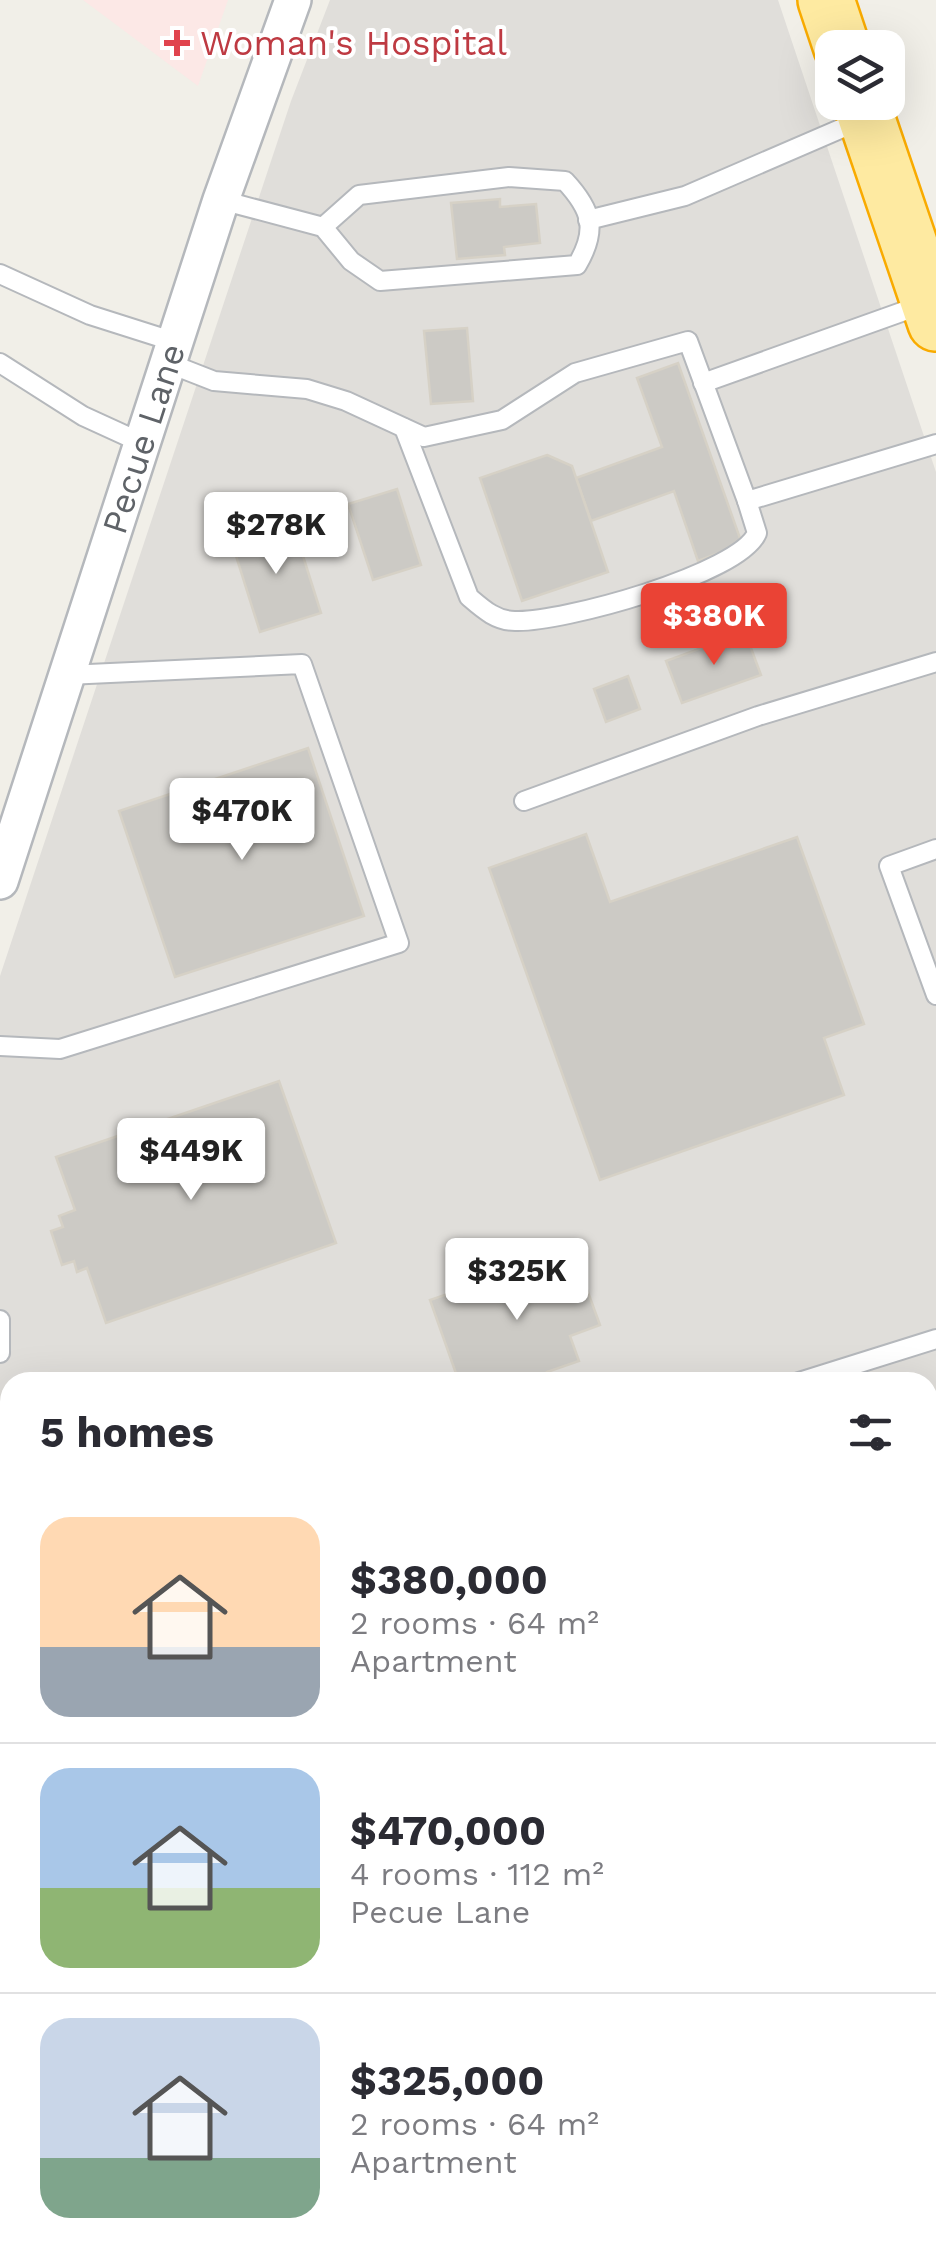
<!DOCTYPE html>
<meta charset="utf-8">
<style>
:root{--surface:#fff;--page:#f2f2f3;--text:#2b2b33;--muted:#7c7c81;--line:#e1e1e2;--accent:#ea4335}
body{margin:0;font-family:"Work Sans",sans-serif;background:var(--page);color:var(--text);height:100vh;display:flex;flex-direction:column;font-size:38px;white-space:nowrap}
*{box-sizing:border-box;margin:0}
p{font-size:32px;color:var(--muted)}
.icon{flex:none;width:55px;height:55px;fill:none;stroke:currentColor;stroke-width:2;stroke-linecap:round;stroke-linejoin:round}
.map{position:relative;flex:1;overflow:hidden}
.panel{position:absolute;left:0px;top:1372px;width:938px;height:892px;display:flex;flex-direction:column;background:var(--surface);border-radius:30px 30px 0 0;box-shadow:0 10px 40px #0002}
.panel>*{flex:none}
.controls{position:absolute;left:815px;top:30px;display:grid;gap:20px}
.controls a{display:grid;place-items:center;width:90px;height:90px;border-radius:20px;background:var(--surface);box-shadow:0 10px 40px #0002;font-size:50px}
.price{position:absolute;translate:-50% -85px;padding:0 22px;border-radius:10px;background:#fff;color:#222;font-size:32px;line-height:65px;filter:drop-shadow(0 2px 5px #0008)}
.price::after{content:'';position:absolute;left:50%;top:60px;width:30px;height:22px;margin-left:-15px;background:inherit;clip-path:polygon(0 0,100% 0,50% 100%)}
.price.active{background:var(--accent);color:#fff}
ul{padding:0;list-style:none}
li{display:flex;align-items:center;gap:30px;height:250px;padding:0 40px}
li+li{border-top:2px solid var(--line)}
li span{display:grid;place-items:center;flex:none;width:280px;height:200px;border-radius:30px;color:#555}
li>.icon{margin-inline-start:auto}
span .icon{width:120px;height:120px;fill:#fffc;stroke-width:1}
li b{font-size:42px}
h2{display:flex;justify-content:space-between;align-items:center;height:120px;padding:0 40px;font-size:42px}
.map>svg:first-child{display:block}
</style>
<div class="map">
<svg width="936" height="2263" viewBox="0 0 936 2263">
<rect width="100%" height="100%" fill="#f1efe8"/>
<path fill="#e0deda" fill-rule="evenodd" d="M330,0H778L936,472V2263H0V976L291,101ZM10,1382H928V2255H10Z"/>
<polygon fill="#fce8e6" points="83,0 228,0 198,86"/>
<g fill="#cccac5" stroke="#d6d1c6" stroke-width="2.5">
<polygon points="500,199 500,207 536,204 540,243 504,247 505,255 457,259 451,203"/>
<polygon points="467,328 473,401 431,404 424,331"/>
<polygon points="678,363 742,544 698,561 674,491 591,521 576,478 662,447 637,378"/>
<polygon points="547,455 572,466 608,572 522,601 480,478"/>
<polygon points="397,489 421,565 373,580 348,504"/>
<polygon points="292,521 321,613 260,632 231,540"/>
<polygon points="745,632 761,675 682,703 666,661"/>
<polygon points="628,676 640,709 606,722 594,689"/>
<polygon points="308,748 364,916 175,977 119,811"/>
<polygon points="586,834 610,902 797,837 864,1024 824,1038 844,1095 600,1180 489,868"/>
<polygon points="279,1081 336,1243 106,1323 87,1268 77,1272 74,1261 62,1265 51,1231 63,1227 59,1216 75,1210 56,1157"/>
<polygon points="573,1251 600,1325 570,1336 579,1361 547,1372 550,1380 544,1382 459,1382 430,1300"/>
<polygon points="936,1467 936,1613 928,1616 928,1470"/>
<polygon points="936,1724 936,1838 928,1841 928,1727"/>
<polygon points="10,1730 10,1883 2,1886 0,1733"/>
<polygon points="936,1892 936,2084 928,2088 928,1895"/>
<polygon points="936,2227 936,2263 857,2263 858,2255 928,2255 928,2230"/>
</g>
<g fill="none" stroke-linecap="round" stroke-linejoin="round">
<defs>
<g id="service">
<path d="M221,200L323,227L351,261L380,281L577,265C598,230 592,210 565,181L509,177L359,195L323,227"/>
<polyline points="588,220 685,196 861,120"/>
<polyline points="0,274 90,315 175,342"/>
<polyline points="0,363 83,416 142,443"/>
<polyline points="168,363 214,381 307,389 346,401 424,437 502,420 575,373 688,341 747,501 936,444"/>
<polyline points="703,383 924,304"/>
<path d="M404,428L469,597C483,609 496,621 515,621C560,623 740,574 757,533L747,501"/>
<polyline points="524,801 758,716 936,662"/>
<polyline points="936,849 889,866 936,995"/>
<polyline points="0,1046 60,1049 399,943 302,664 67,675"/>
<polyline points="0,1320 0,1353"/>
<polyline points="799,1382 936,1339"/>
<polyline points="0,1635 10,1632"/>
<polyline points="928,1692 936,1689"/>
<polyline points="0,1981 10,1978"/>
<polyline points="928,2154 936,2151"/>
<polyline points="269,2263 293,2255"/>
</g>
<g id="minor">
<path id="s1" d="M0,881L221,200L293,0"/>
</g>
<g id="trunk">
<polyline points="826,0 842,48"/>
<polyline points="861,102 936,323"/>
</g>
</defs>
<use href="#service" stroke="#b5b8bc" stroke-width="22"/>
<use href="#minor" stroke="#b5b8bc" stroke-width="40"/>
<use href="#trunk" stroke="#f9ab00" stroke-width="60"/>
<use href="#service" stroke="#fff" stroke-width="18"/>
<use href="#minor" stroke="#fff" stroke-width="35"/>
<use href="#trunk" stroke="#feeaa1" stroke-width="55"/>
</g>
<path fill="#e0444e" stroke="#fff" stroke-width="4" d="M172 28h10v10h10v10h-10v10h-10v-10h-10v-10h10z"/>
<g text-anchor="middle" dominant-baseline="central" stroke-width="8" stroke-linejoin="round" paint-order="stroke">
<g font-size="35" fill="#be3a42" stroke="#fff" text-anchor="start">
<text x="200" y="43">Woman's Hospital</text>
</g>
<g font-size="35" fill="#5f6368" stroke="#fff">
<text stroke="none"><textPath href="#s1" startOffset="465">Pecue Lane</textPath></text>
</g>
</g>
</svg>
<div class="controls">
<a><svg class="icon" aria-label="layers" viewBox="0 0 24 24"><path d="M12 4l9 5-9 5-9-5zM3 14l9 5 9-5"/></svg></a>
</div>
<b class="price" style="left:276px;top:577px">$278K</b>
<b class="price active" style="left:714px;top:668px">$380K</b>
<b class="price" style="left:242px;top:863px">$470K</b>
<b class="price" style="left:191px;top:1203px">$449K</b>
<b class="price" style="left:517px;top:1323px">$325K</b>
<section class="panel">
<h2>5 homes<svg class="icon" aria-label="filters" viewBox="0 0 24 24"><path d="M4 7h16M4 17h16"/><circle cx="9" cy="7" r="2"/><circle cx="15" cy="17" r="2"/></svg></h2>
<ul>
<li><span style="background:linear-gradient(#ffd9b3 65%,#9aa5b1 0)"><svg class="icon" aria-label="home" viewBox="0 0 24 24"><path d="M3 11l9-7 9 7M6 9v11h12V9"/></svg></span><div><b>$380,000</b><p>2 rooms · 64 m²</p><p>Apartment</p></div></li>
<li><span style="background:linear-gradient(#a9c7e8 60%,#8fb573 0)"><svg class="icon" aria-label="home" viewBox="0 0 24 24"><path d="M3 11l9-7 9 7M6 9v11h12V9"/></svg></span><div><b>$470,000</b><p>4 rooms · 112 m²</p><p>Pecue Lane</p></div></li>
<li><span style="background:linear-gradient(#c9d6e8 70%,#7fa58c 0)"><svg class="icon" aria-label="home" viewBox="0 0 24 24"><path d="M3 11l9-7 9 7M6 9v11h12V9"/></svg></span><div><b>$325,000</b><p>2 rooms · 64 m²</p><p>Apartment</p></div></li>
</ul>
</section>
</div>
